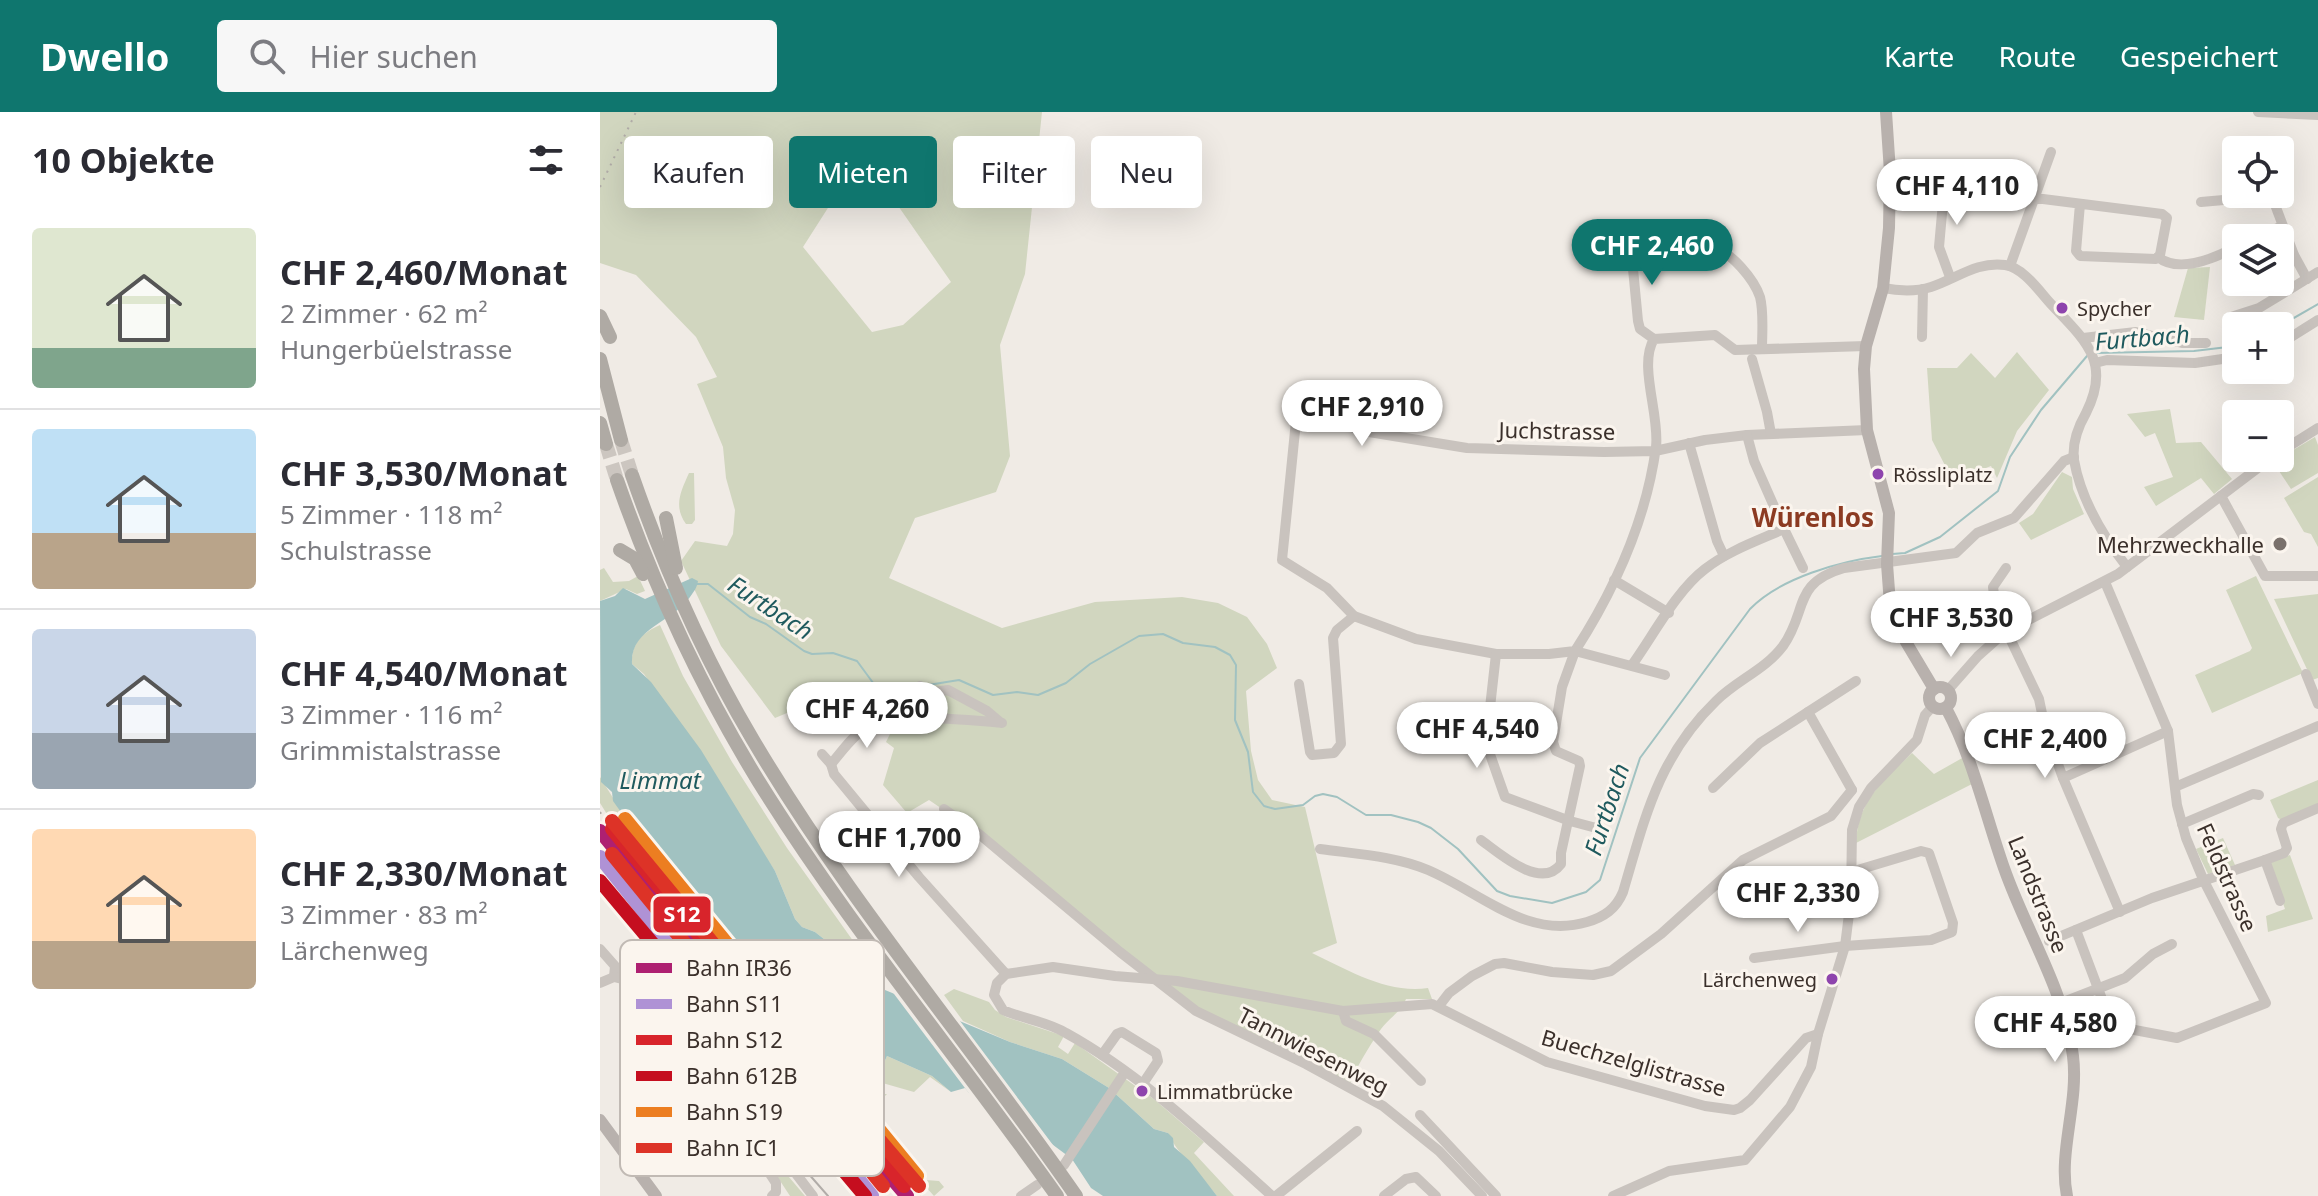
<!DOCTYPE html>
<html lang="de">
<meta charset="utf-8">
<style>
:root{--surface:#fff;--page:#f7f7f7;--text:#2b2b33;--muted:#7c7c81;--line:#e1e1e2;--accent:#0f766e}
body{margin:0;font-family:"Noto Sans",sans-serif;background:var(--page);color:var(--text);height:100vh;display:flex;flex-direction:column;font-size:30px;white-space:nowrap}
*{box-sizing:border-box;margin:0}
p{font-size:26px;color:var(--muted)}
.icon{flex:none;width:44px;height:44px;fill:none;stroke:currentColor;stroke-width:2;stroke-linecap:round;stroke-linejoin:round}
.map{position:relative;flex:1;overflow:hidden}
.sheet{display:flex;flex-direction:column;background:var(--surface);width:600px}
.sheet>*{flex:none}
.guide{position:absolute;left:24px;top:24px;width:760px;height:72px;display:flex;gap:16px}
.tools{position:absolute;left:1622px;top:24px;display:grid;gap:16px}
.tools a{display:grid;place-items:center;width:72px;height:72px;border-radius:8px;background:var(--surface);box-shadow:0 8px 32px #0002;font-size:40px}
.price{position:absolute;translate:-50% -68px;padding:0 18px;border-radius:28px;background:#fff;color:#222;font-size:26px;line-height:52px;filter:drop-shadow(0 2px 4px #0008)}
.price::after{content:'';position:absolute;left:50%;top:48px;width:24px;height:18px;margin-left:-12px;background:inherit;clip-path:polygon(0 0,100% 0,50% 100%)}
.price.on{background:var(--accent);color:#fff}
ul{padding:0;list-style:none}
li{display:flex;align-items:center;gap:24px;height:200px;padding:0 32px}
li+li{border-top:2px solid var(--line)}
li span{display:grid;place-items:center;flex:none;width:224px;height:160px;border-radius:8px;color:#555}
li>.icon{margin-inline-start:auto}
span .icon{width:96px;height:96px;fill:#fffc;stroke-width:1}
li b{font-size:34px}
h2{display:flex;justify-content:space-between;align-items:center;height:96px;padding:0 32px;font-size:34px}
.pill{padding:0 28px;border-radius:8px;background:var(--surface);box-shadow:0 8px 32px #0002;font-size:28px;line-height:72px}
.pill.on{background:var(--accent);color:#fff}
header{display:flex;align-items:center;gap:48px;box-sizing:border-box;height:112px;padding:0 40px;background:var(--accent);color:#fff}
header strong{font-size:38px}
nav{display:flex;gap:44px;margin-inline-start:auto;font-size:28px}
.search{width:560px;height:72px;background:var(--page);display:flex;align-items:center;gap:20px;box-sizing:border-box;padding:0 28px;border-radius:8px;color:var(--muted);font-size:30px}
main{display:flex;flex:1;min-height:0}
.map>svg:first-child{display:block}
</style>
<header>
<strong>Dwello</strong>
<div class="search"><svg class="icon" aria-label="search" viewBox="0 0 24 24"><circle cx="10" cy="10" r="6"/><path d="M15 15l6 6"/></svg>Hier suchen</div>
<nav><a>Karte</a><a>Route</a><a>Gespeichert</a></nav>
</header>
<main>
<section class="sheet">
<h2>10 Objekte<svg class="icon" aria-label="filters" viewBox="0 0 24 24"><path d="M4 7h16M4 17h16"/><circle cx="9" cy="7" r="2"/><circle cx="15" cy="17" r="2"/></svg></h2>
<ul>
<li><span style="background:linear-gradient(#dfe7d0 75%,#7fa58c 0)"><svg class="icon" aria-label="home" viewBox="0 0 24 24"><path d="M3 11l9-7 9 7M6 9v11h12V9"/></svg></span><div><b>CHF 2,460/Monat</b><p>2 Zimmer · 62 m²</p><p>Hungerbüelstrasse</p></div></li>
<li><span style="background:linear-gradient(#bfe0f5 65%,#b9a48a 0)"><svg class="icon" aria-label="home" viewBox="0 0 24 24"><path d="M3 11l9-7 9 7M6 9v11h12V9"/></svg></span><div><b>CHF 3,530/Monat</b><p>5 Zimmer · 118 m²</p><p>Schulstrasse</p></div></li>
<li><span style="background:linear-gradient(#c9d6e8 65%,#9aa5b1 0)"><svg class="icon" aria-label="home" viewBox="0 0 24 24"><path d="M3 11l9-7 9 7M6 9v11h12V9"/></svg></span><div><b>CHF 4,540/Monat</b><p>3 Zimmer · 116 m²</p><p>Grimmistalstrasse</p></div></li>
<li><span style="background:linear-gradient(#ffd9b3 70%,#b9a48a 0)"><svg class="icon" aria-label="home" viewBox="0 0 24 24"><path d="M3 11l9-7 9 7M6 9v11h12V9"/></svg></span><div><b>CHF 2,330/Monat</b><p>3 Zimmer · 83 m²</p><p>Lärchenweg</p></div></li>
</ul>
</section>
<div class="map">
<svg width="1718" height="1084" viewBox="0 0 1718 1084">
<rect width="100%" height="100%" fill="#f0ebe5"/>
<g fill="#d1d6bf" fill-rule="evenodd">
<path d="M0,0H442L425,162L400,233L410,344L396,380L315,406L289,466L402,516L495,490L582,485L618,491L647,505L667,532L677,556L646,579L651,639L658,668L672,688L705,695L737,831L712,841C748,858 787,882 828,876L832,887H806C801,900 789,906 781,917C769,935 756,955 749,975L612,909L379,722L329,688L307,701L283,673L294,636L286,630L296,610L217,615L199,596L175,606L121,534L81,449L95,429L127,434L133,422L135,398L126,366L123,335L97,272L117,265L96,225L36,163L0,151ZM269,52L351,170L303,213L272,220L203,135L249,63Z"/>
<polygon points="1610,155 1604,208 1574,205 1588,156"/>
<polygon points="1417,240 1449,278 1417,319 1397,366 1391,354 1353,369 1332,328 1327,256 1357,256 1371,241 1395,266"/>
<polygon points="1570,297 1576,331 1601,330 1632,367 1614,382 1601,366 1556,394 1544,375 1573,365 1555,321 1545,325 1527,302"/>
<polygon points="1715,325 1718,333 1718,361 1691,377 1673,350"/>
<polygon points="1462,360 1472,365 1473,377 1484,402 1431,428 1419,411 1433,402"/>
<path d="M89,361H94L95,408L92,412H86C73,394 81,379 89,361Z"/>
<polygon points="1718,365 1718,435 1711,422 1704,420 1684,386"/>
<polygon points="4,456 13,470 29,469 38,464 45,479 37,482 26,477 0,489 0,458"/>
<polygon points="1656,464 1703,561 1612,601 1595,563 1650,539 1652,536 1626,478"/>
<polygon points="1718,482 1718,566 1712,568 1674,487"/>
<path d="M60,513L83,564L132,650L187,736L261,840V868L238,838L215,820L202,815L195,807L175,759L44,562L32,552C31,531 42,521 60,513Z"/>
<path d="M1312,641L1334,662L1364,645L1372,672L1256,731C1258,688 1283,669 1312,641Z"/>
<polygon points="0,665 41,731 74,774 146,851 193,893 265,936 273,952 268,959 262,955 248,952 241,960 266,986 272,982 287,982 270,999 326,1068 339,1069 344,1075 334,1084 33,744 0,691"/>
<polygon points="1718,668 1718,692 1682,708 1678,706 1670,688"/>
<polygon points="1623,726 1635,753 1608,762 1596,737"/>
<polygon points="1690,743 1713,807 1668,820 1666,804 1685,797 1669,751"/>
<path d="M354,877L389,890L395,898L406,905L464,924L458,935L468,942L475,931L555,988L604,1030L594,1041L634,1084H617C602,1064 578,1043 568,1021L554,1017L509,976L462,947L410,930L363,909L344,883Z"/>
<polygon points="287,944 332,964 351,980 330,965 314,980 279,970 269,960 273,956 283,953"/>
<polygon points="142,1000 156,1012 178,1052 205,1084 190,1084 141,1009 139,1002"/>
</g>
<path fill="#a1c2c1" d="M92,466L98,469C97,476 94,479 90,485C71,512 30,516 32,552L51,570L101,638L175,759L195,807L202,815L215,820L238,838L261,868L410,930L462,947L509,976L554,1017L568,1021L573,1026L574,1035L590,1049L617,1084H503L491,1076L472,1047L418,1007L369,981L365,976L351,980L332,964L287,944L283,953L284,958L273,956L268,960L272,953L262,948L265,936L194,893L146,851L74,774L13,689L12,680L1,670L0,489L15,484L23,476L45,487Z"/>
<polygon fill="#f0ebe5" points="288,874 354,901 456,1037 448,1035 416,1011 374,988"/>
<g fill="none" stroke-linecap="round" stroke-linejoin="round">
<g stroke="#a1c2c1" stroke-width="2">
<polyline points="1680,214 1718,192"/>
<polyline points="1496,241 1594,239 1636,234"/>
<polyline points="1292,442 1305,441 1340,425 1398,379 1410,345 1441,298 1487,244"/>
<polyline points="97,472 108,472 150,505 166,512 204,539 212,542 233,541 257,549 282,583 301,584 318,577"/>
<path d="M328,573L359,568L393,583L417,580L438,583L466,571L490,552L539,524L563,522L583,531L615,535L630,543L636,553L635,608L648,640L653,680L664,694L675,697L703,693L715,684L723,682L737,685L766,703H791L818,710L831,716L858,737L897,779L910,784L952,791L986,780L1000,768L1040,646L1150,497C1180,466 1240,449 1282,444"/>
</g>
<g stroke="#ccc6c0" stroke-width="14" stroke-dasharray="14 7" stroke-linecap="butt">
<polyline points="21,328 32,363"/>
<polyline points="6,332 17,368"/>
</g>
<g stroke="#c9c3be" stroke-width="10">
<polyline points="1658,0 1718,3"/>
<polyline points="1345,68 1339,135 1350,165"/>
<polyline points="1436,87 1443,87 1562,102 1567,106 1560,143 1556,147 1480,144 1476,139 1480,92"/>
<polyline points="1601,90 1669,84 1674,90 1694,143 1707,167"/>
<polyline points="1655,126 1682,114"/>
<polyline points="1031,136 1038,209 1040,217 1054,227"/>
<path d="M1005,137L1113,135C1131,140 1154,167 1160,185C1164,200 1162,221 1162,237"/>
<path d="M1558,145C1579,162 1615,146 1636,135"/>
<polyline points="1410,154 1451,40"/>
<path d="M1283,176C1299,179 1315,180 1331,175C1356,167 1377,149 1405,153C1424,156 1439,179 1451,192C1485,228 1512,250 1486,301C1478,315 1472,332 1474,348C1481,388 1502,423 1527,455"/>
<polyline points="1631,205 1659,196 1718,160"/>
<polyline points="1322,225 1323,177"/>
<polyline points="1483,226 1536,220 1582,231 1606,231"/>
<polyline points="1680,232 1718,208"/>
<path d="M1266,234L1135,238L1115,223L1054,227C1038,253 1060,303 1056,335C1046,409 1015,477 975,539L949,542H896L816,527L754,504L727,476L682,448L696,309L737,311L769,320L867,336L1004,340L1055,339L1105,328L1147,323L1267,318"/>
<polyline points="1152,247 1167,300 1171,322"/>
<polyline points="1495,251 1507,248 1595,251 1636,245"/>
<polyline points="1089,331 1117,429 1124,444"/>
<polyline points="1680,340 1718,316"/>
<polyline points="1621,384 1665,464 1718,464"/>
<polyline points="1184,417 1203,456"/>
<polyline points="1406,456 1393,475 1396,497 1439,587 1445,616 1463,666 1520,800"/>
<polyline points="1014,468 1069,501"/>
<polyline points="896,542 886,631 905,685 970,709 1000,717 1004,721"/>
<path d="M1032,553C1053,524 1076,479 1105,457C1128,439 1157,429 1184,417L1154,349L1147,323"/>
<polyline points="1706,562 1718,592"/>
<polyline points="699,572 710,640 712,643 734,641 741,632 733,526 737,518 754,504"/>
<polyline points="320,574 328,581 348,578 387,599 400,610"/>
<polyline points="1348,578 1378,544 1405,520 1518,462 1671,346"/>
<polyline points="222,642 231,652 234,662 319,765 406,862"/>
<path d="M231,652C241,641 252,624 266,616C293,600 370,608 402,611"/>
<polyline points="1463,666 1568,619"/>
<polyline points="1575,675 1718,614"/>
<polyline points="1113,676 1160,631 1208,600"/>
<polyline points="1252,678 1208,600 1256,569"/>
<polyline points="344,697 379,722 520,840 596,899 706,952 783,994 839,1039 882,1084"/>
<polyline points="1582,712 1653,682 1659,683"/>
<path d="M881,728C899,741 941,779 961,752V741L980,654L979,649L956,639L953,630L962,575L975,539L1065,563"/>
<path d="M720,737C756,742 795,744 828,758C880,780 927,828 987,810C1004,805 1016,797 1023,780C1045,706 1058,645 1116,589C1137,568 1165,558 1183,534C1208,499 1192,471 1244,456L1356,441L1377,421L1414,406L1464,349L1474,345"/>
<polyline points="1665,748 1684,741 1687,736 1681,717 1683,711 1718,696"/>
<polyline points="1476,818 1508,903 1512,909 1524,916 1577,926 1666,891 1603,767 1586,726 1577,693 1568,619 1505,470"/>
<polyline points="1449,829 1552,786 1665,748 1680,789"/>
<polyline points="0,837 15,854 14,865"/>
<polyline points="1154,846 1245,834 1331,828 1352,820 1353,811 1329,741 1321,739 1251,760"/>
<polyline points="0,871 14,865 30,869 67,903 121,960 169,1018 184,1046 213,1084"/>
<polyline points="1461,891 1525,866 1553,842 1572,832"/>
<polyline points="839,894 849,881 872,864 895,852 904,851 952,860 993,863 1011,859 1061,822 1143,748 1231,704 1252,678"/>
<polyline points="743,899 746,909 774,922 821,969"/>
<polyline points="502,943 517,922 522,920 556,941 558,949 542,973"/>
<polyline points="143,987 135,997 137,1011 176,1071 176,1080 172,1084"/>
<polyline points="820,1003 896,1084"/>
<polyline points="464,1053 525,960"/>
<polyline points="421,1084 437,1073"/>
<path d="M672,1084C607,1026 542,963 466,921C446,909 423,907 403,898L394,883L397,871L406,862L453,855L515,864L577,869L743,899L832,892L947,950L1105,994L1134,998L1140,996L1150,988L1206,926L1218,922"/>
<polyline points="676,1084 757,1019"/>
<polyline points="784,1084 806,1067 816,1065 836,1084"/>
<polyline points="1013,1084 1069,1059 1145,1048 1190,995 1211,955 1218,922 1245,834 1251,786 1252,718 1259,695 1271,676 1317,628 1325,603 1333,594"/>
</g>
<g stroke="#b8b1ad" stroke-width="12">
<polyline points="1286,0 1290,60 1289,116 1283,176 1266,234 1264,257 1267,318 1289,401 1287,452 1290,492 1306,530 1334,577"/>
<circle cx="1340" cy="586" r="11"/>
<path d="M1346,596C1373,646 1385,702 1404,756C1426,819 1464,877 1473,944C1479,991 1458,1040 1467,1084"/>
<polyline points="0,1008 56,1084"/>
</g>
<g stroke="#afaaa4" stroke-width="14">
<polyline points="0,204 10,225"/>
<polyline points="0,247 21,328"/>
<polyline points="0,311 6,332"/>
<path d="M32,363C64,455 103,544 153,628C248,789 370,931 476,1084"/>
<path d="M17,368C54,474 100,574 159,670C249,815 359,945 457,1084"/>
<polyline points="66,406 76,456"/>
<polyline points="20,438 35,447 43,462"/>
</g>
<polyline stroke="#b1aca8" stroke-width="2" points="207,1060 228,1084"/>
<g stroke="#b1aca8" stroke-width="2" stroke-dasharray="2 6" stroke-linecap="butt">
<polyline points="0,75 36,0"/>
<polyline points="0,700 31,748 55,778"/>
<polyline points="0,746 19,772"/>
<polyline points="17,754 76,835"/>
<polyline points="43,772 320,1084"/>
<polyline points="63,828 146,938 265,1084"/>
</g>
<defs>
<polyline id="rail-1" points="0,719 141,890 307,1084"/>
<polyline id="rail-2" points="0,745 272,1084"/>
<polyline id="rail-3" points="12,717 304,1074"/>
<polyline id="rail-4" points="0,769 265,1084"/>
<polyline id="rail-5" points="25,707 317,1064"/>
<g id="rail-6">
<polyline points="12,709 153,880 319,1074"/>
<polyline points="12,742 283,1074"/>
</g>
</defs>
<use href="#rail-1" stroke="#fbf5ee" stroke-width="20"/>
<use href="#rail-2" stroke="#fbf5ee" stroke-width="20"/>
<use href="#rail-3" stroke="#fbf5ee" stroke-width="20"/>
<use href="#rail-4" stroke="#fbf5ee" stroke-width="20"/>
<use href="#rail-5" stroke="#fbf5ee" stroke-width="20"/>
<use href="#rail-6" stroke="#fbf5ee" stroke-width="20"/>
<use href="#rail-1" stroke="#ae2071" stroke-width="14"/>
<use href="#rail-2" stroke="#af92d5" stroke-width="14"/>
<use href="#rail-3" stroke="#d8242b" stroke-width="14"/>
<use href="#rail-4" stroke="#c50e1f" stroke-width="14"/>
<use href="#rail-5" stroke="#ec7e21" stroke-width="14"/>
<use href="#rail-6" stroke="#dd3327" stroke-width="14"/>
</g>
<g fill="#8e44ad" stroke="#fbf5ee" stroke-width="3">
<circle cx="1462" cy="196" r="7"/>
<circle cx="1278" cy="362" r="7"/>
<circle cx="1232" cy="867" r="7"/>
<circle cx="542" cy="979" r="7"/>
</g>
<circle fill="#7a716c" stroke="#fbf5ee" stroke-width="3" cx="1680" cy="432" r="8"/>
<g text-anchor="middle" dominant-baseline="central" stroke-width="6" stroke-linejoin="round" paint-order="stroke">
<g font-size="20" fill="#3b302b" stroke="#fbf5ee" text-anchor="start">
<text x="1477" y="196">Spycher</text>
<text x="1293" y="362">Rössliplatz</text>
<text x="1217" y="867" text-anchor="end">Lärchenweg</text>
<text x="557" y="979">Limmatbrücke</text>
</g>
<g font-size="22" fill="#3b302b" stroke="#fbf5ee">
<text transform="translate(957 318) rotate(1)">Juchstrasse</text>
<text transform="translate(1628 765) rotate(66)">Feldstrasse</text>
<text transform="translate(1439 782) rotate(68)">Landstrasse</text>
<text transform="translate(714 938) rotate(27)">Tannwiesenweg</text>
<text transform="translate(1034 950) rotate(16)">Buechzelglistrasse</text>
</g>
<g font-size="22" fill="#3b302b" stroke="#fbf5ee" text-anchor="end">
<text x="1664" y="432">Mehrzweckhalle</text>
</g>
<g font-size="24" font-style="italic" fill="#1f5a5e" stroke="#fbf5ee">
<text transform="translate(1542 225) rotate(-5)">Furtbach</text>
<text transform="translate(171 495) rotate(33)">Furtbach</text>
<text x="60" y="667">Limmat</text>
<text transform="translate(1006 697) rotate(-72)">Furtbach</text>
</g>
<g font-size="26" font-weight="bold" fill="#8c3b22" stroke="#fbf5ee">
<text x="1213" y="405">Würenlos</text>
</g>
</g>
<rect x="20" y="828" width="264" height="236" rx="12" fill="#fbf5ee" stroke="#c1bab4" stroke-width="2"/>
<rect x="36" y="851" width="36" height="10" fill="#ae2071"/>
<rect x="36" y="887" width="36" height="10" fill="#af92d5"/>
<rect x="36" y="923" width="36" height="10" fill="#d8242b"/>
<rect x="36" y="959" width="36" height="10" fill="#c50e1f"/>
<rect x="36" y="995" width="36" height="10" fill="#ec7e21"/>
<rect x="36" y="1031" width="36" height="10" fill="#dd3327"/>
<g font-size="22" fill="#3b302b">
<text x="86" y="864">Bahn IR36</text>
<text x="86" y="900">Bahn S11</text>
<text x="86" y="936">Bahn S12</text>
<text x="86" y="972">Bahn 612B</text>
<text x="86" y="1008">Bahn S19</text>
<text x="86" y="1044">Bahn IC1</text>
</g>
<rect stroke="#fbf5ee" stroke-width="3" x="52" y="783" width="60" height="39" rx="8" fill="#d8242b"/>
<g font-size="22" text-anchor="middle" font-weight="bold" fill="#fff">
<text x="82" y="810">S12</text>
</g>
</svg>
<div class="tools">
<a><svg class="icon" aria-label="locate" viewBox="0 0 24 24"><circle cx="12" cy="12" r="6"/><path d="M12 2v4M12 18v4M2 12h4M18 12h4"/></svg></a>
<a><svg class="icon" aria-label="layers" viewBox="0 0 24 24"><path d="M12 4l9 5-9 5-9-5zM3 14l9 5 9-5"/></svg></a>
<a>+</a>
<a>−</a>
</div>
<b class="price" style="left:1357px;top:115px">CHF 4,110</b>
<b class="price on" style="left:1052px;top:175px">CHF 2,460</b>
<b class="price" style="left:762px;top:336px">CHF 2,910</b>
<b class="price" style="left:1351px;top:547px">CHF 3,530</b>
<b class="price" style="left:267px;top:638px">CHF 4,260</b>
<b class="price" style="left:877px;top:658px">CHF 4,540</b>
<b class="price" style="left:1445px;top:668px">CHF 2,400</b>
<b class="price" style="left:299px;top:767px">CHF 1,700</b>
<b class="price" style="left:1198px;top:822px">CHF 2,330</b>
<b class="price" style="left:1455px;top:952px">CHF 4,580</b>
<div class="guide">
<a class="pill">Kaufen</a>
<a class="pill on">Mieten</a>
<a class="pill">Filter</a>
<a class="pill">Neu</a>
</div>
</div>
</main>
